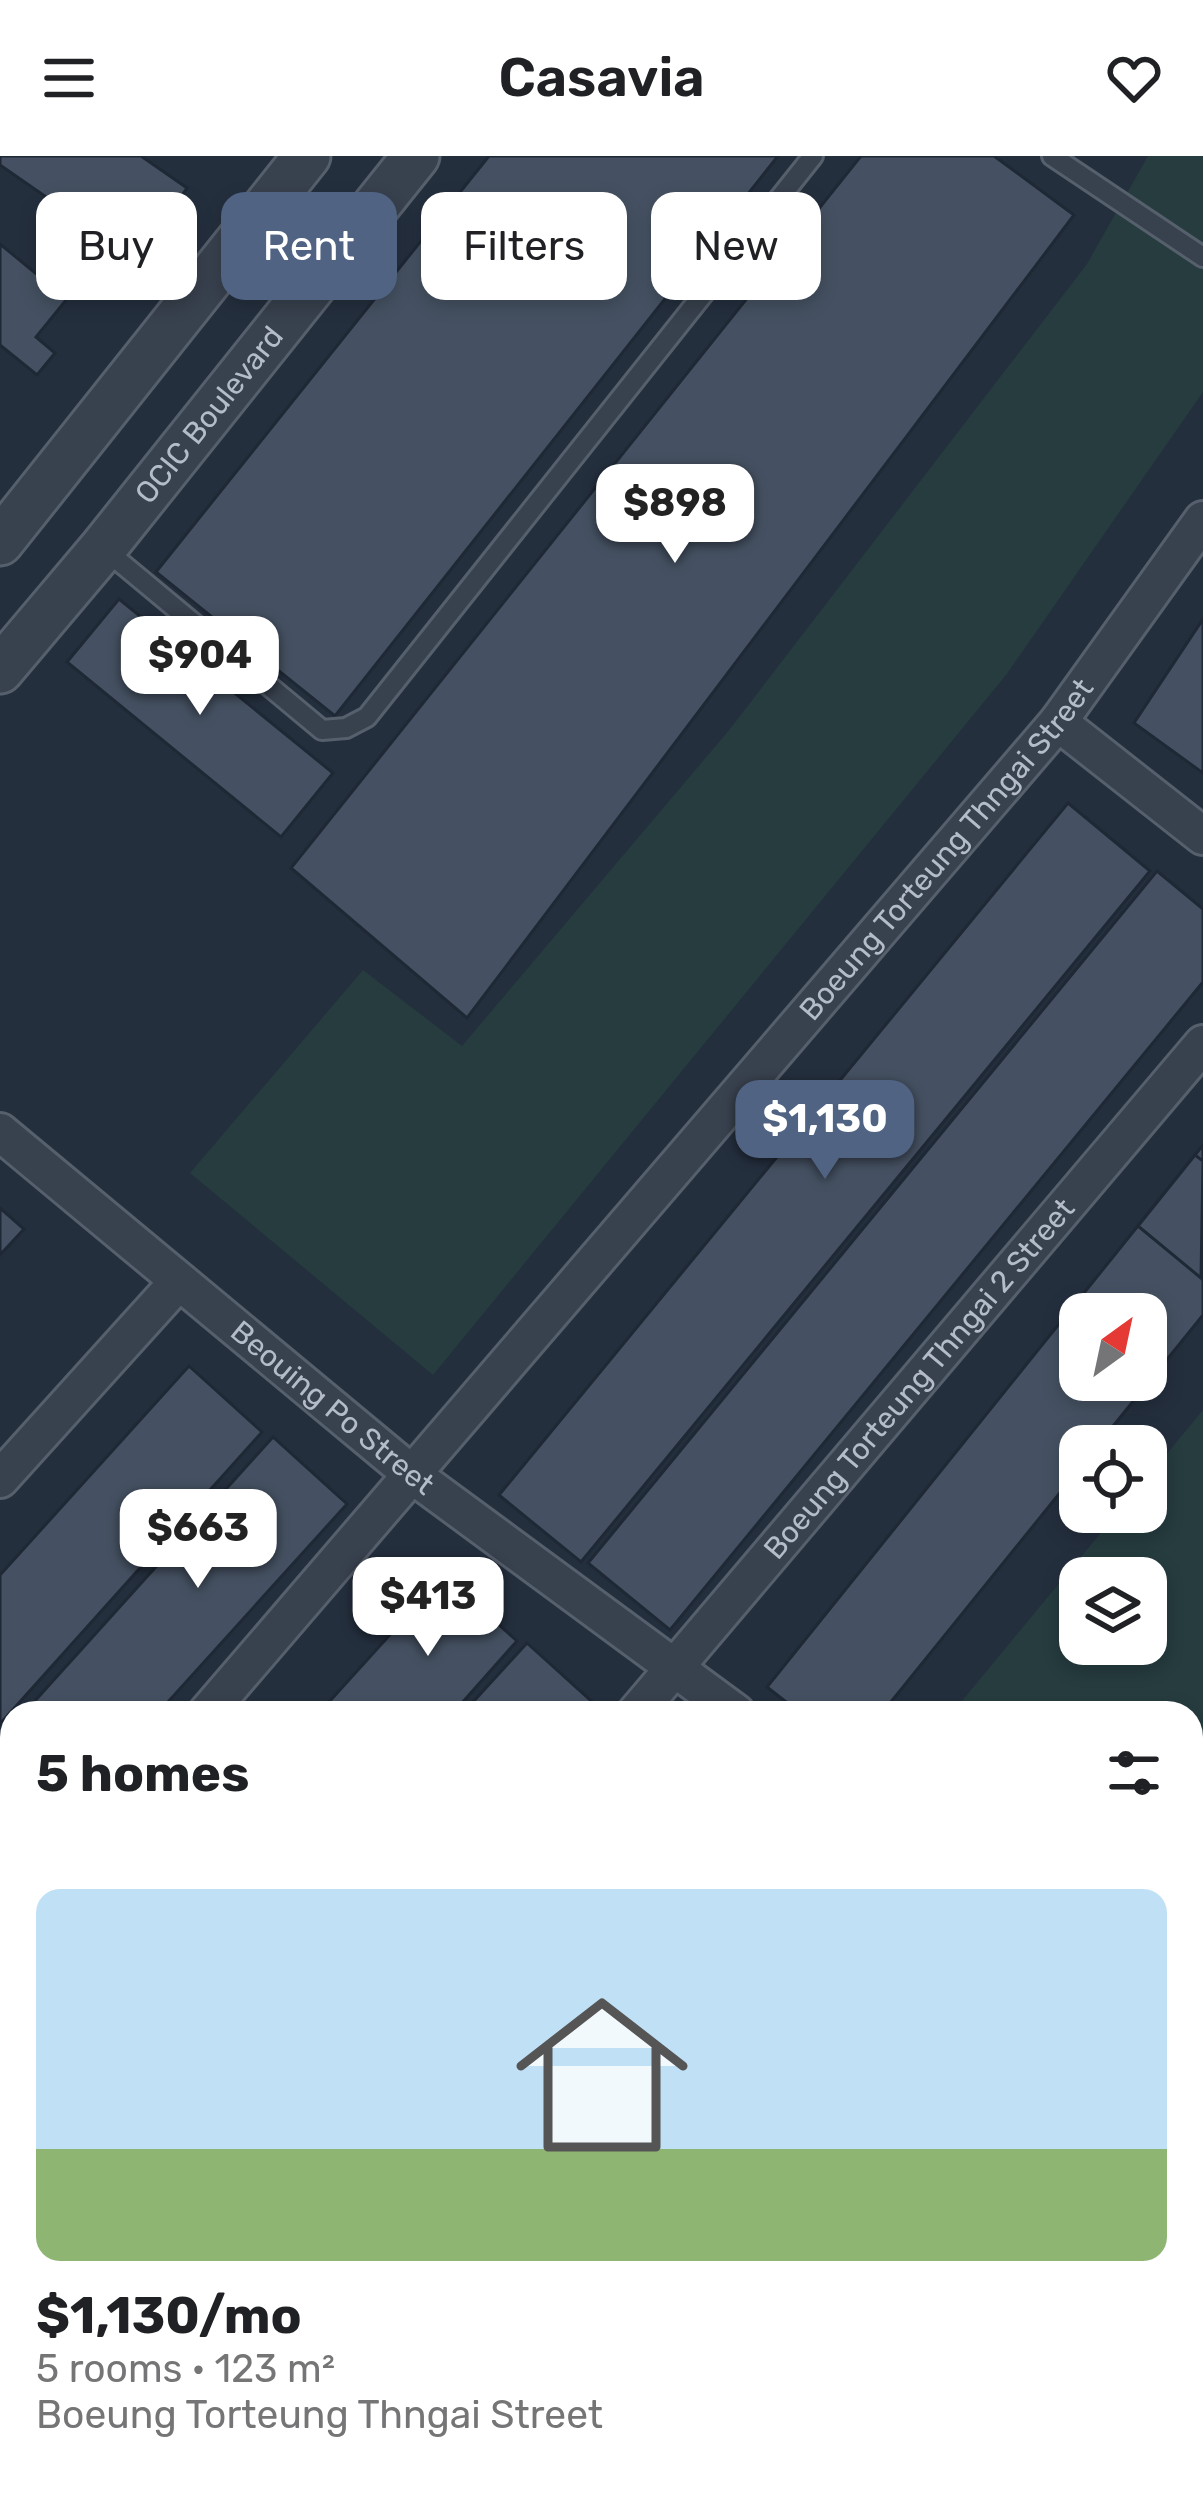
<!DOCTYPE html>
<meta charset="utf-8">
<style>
:root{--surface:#fff;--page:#f6f6f6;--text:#202124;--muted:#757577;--line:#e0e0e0;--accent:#506383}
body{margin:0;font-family:Rubik,sans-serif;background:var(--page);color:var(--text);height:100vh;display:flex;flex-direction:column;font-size:45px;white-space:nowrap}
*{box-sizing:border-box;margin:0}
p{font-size:39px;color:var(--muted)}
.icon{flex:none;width:66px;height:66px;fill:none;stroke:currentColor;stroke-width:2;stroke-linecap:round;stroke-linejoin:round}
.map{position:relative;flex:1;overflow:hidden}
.panel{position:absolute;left:0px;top:1545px;width:1203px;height:807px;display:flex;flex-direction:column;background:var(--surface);border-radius:36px 36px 0 0;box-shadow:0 6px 18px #0003}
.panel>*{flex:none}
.guide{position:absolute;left:36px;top:36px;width:1131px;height:108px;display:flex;gap:24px}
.needle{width:78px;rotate:33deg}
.fabs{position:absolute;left:1059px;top:1137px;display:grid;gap:24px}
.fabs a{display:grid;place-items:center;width:108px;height:108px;border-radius:24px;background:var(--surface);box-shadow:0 6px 18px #0003;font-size:60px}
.price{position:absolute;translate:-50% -102px;padding:0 27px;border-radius:24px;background:#fff;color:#222;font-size:39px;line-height:78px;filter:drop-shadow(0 3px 6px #0008)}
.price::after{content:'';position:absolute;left:50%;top:72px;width:36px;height:27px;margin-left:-18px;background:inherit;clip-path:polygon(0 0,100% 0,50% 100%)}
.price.active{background:var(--accent);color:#fff}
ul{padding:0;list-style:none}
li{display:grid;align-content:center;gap:24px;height:636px;padding:0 36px}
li+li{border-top:3px solid var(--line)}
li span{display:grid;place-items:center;height:372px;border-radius:24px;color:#555}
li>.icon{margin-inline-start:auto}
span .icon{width:216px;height:216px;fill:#fffc;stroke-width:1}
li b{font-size:51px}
h2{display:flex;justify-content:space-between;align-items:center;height:144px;padding:0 36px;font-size:51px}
.pill{padding:0 42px;border-radius:24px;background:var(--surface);box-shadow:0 6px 18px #0003;font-size:42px;line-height:108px}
.pill.active{background:var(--accent);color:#fff}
header{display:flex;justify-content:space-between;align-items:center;height:156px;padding:0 36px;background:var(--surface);font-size:54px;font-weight:600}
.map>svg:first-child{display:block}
</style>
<header><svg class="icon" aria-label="menu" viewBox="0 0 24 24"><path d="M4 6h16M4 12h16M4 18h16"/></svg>Casavia<svg class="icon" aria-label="heart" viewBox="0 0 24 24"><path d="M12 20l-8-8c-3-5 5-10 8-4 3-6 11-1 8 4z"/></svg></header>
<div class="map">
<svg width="1203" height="2351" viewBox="0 0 1203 2351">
<rect width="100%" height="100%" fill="#242f3e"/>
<g fill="#263c3f" fill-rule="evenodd">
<polygon points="1148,0 1203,0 1203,236 1006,519 433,1219 190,1017 363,814 462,890 730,573 1087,108"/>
<path d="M1203,1254V2191L1191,2184V1557H952L1118,1356H1146V1323ZM1080,1422H1146V1488H1080Z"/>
<polygon points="245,2340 503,2340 496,2351 238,2351"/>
<polygon points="893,2340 1012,2340 1005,2351 910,2351"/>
</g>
<g fill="#455162" stroke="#1f2835" stroke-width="3" fill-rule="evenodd">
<polygon points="0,0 141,0 187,32 137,104 0,9"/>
<polygon points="489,0 778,0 335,560 156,416"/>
<polygon points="861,0 994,0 1074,59 467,862 291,712"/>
<polygon points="0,88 67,143 36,181 55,197 37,219 0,189"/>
<polygon points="119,443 333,617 281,681 67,506"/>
<polygon points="1203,463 1203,617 1134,567"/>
<polygon points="1068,647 1150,715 581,1406 499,1339"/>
<polygon points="1157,715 1203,753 1203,826 670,1474 588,1407"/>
<path d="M1203,989V1159L1097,1290H1080V1312L882,1557H800L767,1531ZM1080,1158H1146V1224H1080Z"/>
<polygon points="1195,999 1203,1005 1201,1122 1138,1070"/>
<polygon points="0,1052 24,1073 0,1099"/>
<polygon points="189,1210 262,1276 0,1568 0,1419"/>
<polygon points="273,1281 347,1348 158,1557 24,1557"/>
<polygon points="444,1419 517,1485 453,1557 319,1557"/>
<polygon points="527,1487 600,1553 597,1557 463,1557"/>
<polygon points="12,1571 12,1720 0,1733 0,1584"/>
<polygon points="12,1897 12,2046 0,2060 0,1911"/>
<polygon points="12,2058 12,2139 0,2128 0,2071"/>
<polygon points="0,2182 12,2191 12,2216 0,2232"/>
<polygon points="1191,2252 1203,2260 1203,2351 1036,2351 1043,2340 1191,2340"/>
<polygon points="53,2340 186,2340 178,2351 45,2351"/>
</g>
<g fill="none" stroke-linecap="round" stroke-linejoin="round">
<defs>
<g id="service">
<polyline points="1052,0 1203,101"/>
<polyline points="103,392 322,574 346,572 367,561 813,0"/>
</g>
<polyline id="pedestrian" points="0,2127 12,2137"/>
<g id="minor">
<polyline points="1058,566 1203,680"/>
<path id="s1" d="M0,976L414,1320L736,1557"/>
<polyline points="0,1323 179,1125"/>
<path id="s2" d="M207,1557L1058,566L1203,364"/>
<path id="s3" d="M636,1557L1203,888"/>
<polyline points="0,1795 12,1781"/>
<polyline points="0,2299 12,2283"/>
</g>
<g id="tertiary">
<polyline points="0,386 307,0"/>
<path id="s4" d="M0,514L103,392L416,0"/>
</g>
</defs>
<use href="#service" stroke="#565f6c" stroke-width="24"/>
<use href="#pedestrian" stroke="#565f6c" stroke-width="33"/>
<use href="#minor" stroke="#565f6c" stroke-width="42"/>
<use href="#tertiary" stroke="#565f6c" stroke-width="51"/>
<polyline stroke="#44595c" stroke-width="6" stroke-dasharray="9 9" stroke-linecap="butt" points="1191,1872 1203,1881"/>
<use href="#service" stroke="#38414e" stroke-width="18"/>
<use href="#pedestrian" stroke="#38414e" stroke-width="27"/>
<use href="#minor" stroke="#38414e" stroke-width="36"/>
<use href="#tertiary" stroke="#38414e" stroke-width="45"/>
</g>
<g text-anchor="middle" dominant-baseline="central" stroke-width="9" stroke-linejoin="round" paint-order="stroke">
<g font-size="30" fill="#b4bcc9" stroke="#1d2633">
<text stroke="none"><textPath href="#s4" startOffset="330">OCIC Boulevard</textPath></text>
<text stroke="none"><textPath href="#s2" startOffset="1137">Boeung Torteung Thngai Street</textPath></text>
<text stroke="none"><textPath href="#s3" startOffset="438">Boeung Torteung Thngai 2 Street</textPath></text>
<text stroke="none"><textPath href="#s1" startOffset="432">Beouing Po Street</textPath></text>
</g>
</g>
</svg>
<div class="fabs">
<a><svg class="needle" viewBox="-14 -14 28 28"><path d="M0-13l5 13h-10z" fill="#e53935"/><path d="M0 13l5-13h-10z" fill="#757577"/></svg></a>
<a><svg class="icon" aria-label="locate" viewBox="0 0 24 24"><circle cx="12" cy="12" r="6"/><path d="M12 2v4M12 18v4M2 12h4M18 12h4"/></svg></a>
<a><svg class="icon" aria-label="layers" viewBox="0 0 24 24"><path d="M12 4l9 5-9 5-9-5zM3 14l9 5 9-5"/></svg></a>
</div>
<b class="price" style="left:675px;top:410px">$898</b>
<b class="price" style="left:200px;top:562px">$904</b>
<b class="price active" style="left:825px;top:1026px">$1,130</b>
<b class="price" style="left:198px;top:1435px">$663</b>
<b class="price" style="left:428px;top:1503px">$413</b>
<div class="guide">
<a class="pill">Buy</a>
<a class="pill active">Rent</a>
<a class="pill">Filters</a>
<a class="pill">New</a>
</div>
<section class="panel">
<h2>5 homes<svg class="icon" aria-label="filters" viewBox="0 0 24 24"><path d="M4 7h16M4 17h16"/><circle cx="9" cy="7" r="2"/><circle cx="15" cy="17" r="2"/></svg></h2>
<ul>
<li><span style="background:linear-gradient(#bfe0f5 70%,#8fb573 0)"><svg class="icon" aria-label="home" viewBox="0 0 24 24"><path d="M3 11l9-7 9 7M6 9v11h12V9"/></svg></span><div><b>$1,130/mo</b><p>5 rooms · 123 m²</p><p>Boeung Torteung Thngai Street</p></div></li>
</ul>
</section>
</div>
